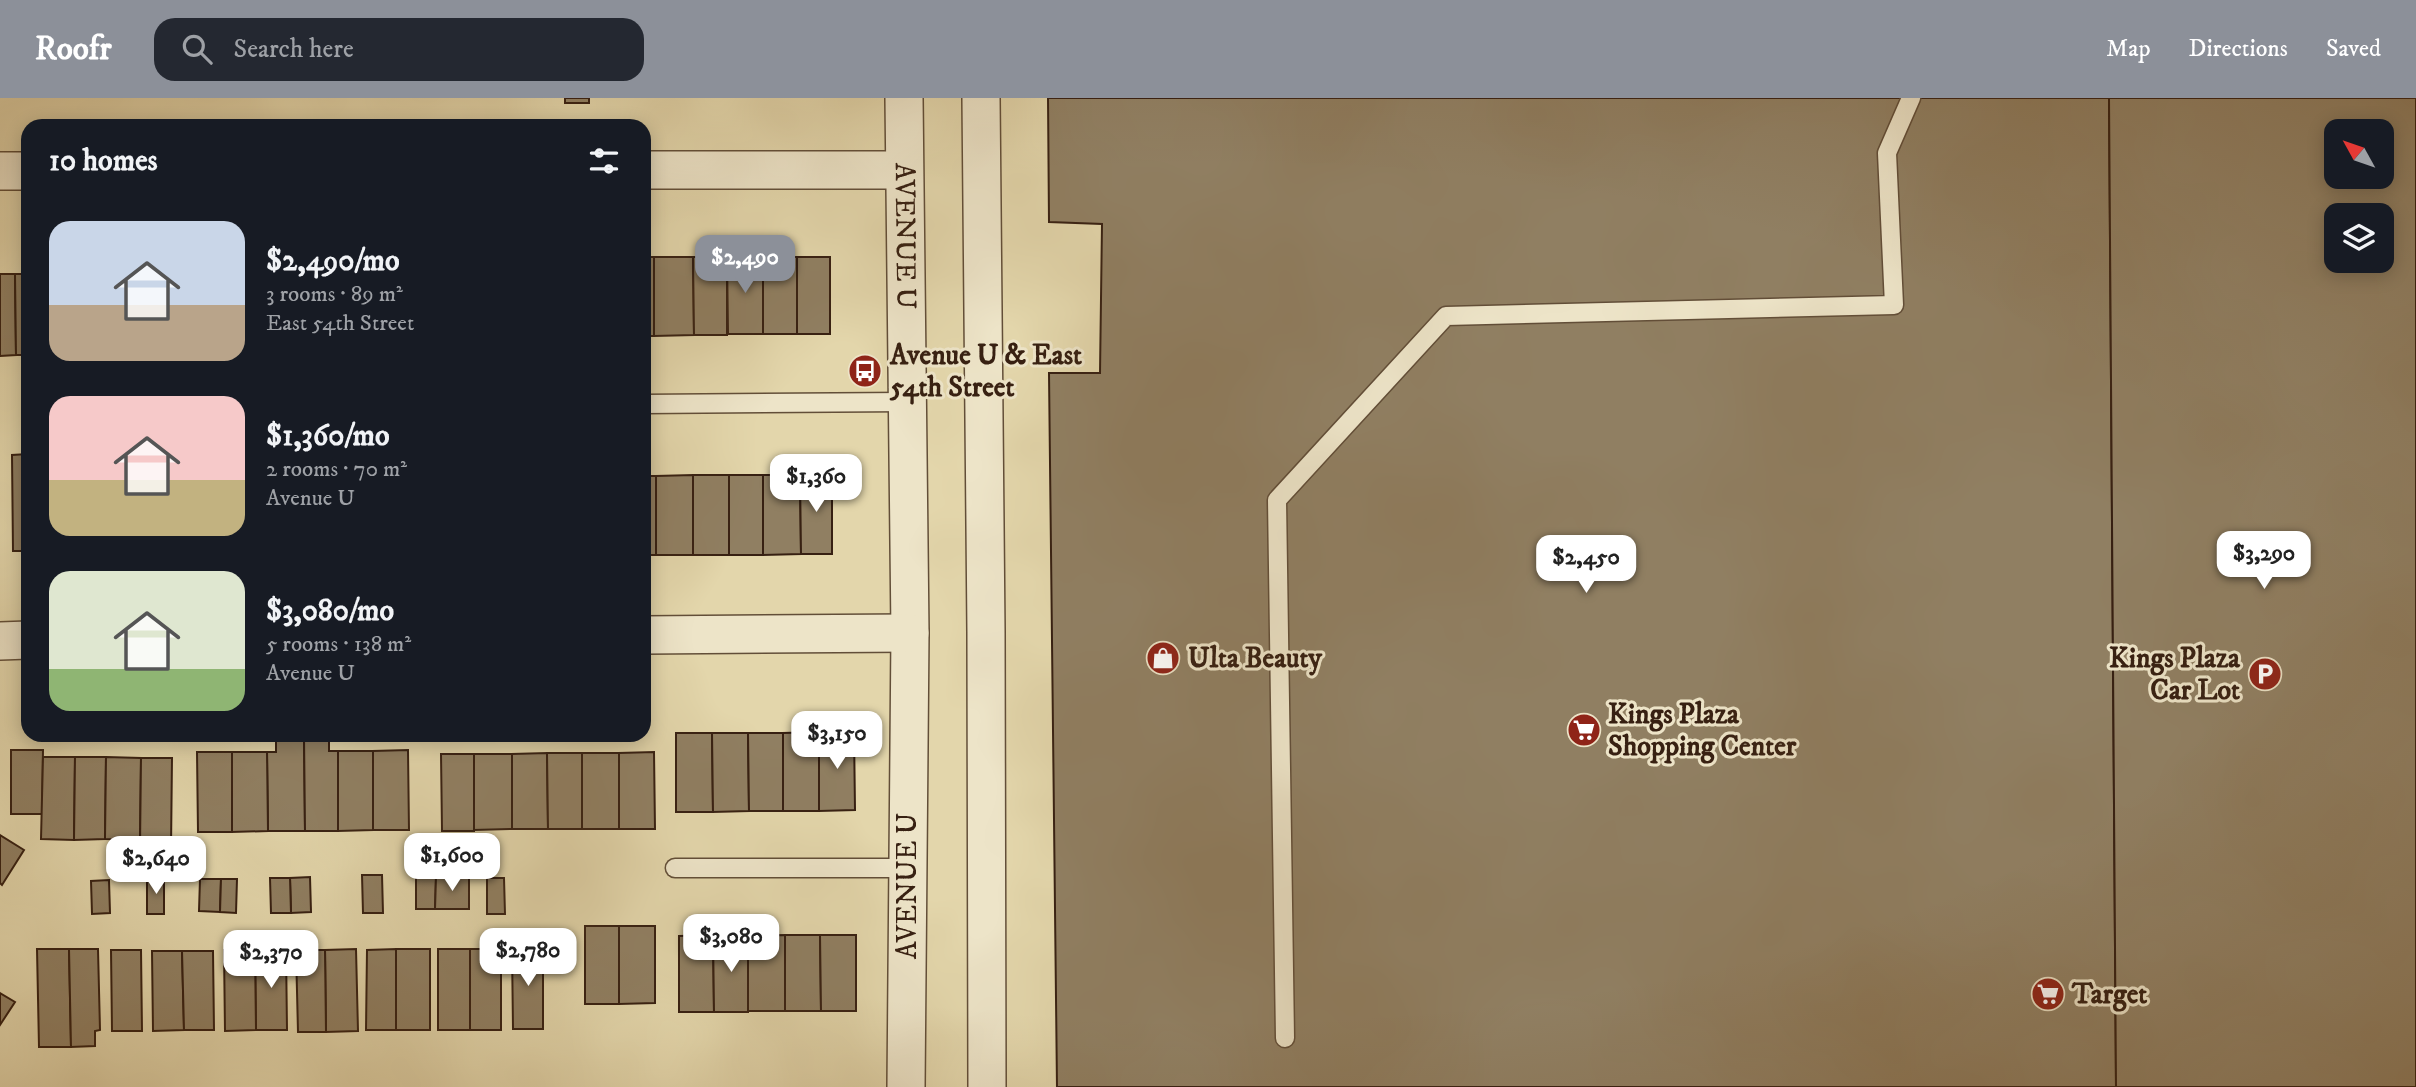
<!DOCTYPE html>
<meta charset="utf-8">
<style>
:root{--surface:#171b24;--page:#242831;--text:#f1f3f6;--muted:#9ea1a6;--accent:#8c9099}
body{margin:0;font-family:"IM FELL DW Pica",serif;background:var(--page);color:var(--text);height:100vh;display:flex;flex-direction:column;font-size:26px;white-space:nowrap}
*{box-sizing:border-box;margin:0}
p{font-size:23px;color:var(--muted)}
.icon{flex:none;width:38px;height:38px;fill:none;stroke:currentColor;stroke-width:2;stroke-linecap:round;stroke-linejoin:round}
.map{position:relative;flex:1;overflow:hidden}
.sheet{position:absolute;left:21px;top:21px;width:630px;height:623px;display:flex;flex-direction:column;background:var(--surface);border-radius:21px;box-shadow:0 4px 18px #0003}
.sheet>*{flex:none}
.needle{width:46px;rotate:310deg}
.fabs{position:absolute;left:2324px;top:21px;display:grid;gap:14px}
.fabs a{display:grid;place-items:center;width:70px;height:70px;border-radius:14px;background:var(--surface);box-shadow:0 4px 18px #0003;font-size:35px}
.price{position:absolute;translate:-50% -60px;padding:0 16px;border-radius:14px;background:#fff;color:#222;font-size:23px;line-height:46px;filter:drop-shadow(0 2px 4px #0008)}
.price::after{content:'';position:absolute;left:50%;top:42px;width:21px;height:16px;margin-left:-10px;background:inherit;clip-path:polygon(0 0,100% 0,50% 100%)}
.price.on{background:var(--accent);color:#fff}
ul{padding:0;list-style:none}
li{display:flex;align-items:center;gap:21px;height:175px;padding:0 28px}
li span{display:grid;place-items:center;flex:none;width:196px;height:140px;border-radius:21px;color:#555}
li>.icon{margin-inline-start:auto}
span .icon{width:84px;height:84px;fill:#fffc;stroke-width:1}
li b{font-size:30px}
h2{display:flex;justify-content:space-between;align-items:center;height:84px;padding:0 28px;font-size:30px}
header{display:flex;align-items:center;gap:42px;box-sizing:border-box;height:98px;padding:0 35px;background:var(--accent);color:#fff}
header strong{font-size:33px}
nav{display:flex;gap:38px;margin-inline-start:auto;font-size:24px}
.search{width:490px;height:63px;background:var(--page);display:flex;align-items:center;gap:18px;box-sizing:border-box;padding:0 24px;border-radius:21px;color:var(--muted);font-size:26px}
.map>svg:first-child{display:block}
</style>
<header>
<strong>Roofr</strong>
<div class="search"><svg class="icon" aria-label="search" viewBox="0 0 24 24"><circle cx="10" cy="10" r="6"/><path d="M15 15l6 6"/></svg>Search here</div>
<nav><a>Map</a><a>Directions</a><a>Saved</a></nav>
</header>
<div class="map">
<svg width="2416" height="989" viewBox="0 0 2416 989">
<rect width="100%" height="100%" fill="#e3d6ab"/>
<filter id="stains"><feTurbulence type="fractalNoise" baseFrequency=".00286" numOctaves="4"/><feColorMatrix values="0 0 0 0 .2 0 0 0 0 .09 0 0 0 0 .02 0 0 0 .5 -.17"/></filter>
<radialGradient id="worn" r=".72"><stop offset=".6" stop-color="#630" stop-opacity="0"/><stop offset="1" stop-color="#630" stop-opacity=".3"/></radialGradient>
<g fill="#907f62" stroke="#372012" stroke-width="2" fill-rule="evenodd">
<rect x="565" y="0" width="24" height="5"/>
<polygon points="1048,0 2109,0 2116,989 1057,989 1049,275 1100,275 1102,126 1049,124"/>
<path d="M2109,0H2416V989H2116ZM2336,33H2382V79H2336ZM2336,117H2382V163H2336Z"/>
<rect x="644" y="159" width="10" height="79"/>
<polygon points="654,159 693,159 694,237 654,238"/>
<polygon points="693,159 727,159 727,237 694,237"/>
<polygon points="727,159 763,159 763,236 728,236"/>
<rect x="763" y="159" width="34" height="77"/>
<rect x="797" y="159" width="33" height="77"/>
<polygon points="0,176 15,176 16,257 0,258"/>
<polygon points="15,176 28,176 28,257 16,257"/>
<polygon points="28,356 28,453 13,453 12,357"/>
<polygon points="693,377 693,457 656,457 656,378"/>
<rect x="693" y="377" width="36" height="80"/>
<rect x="729" y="377" width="34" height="80"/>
<polygon points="763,377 800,377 801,456 763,457"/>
<polygon points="800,377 832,377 832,456 801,456"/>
<rect x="644" y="378" width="12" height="79"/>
<polygon points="819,634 819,713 783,713 783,635"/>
<polygon points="819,634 854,634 855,712 819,713"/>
<polygon points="676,635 712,635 713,714 676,714"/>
<polygon points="712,635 748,635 749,713 713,714"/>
<polygon points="748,635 783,635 783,713 749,713"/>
<polygon points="304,638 305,733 268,733 267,654 276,654 276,639"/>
<polygon points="304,638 329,638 329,653 338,653 338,733 305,733"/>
<polygon points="11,652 43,652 42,716 11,716"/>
<polygon points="408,652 409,732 373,732 373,653"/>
<polygon points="338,653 373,653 373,732 338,733"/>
<polygon points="197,654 232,654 232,734 198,734"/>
<polygon points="232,654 267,654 268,733 232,734"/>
<polygon points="654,654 655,731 619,731 619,655"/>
<polygon points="547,655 548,731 512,731 512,656"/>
<polygon points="547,655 582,655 582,731 548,731"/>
<rect x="582" y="655" width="37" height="76"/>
<polygon points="441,656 474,656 474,733 442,733"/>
<polygon points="474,656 512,656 512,731 474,732"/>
<polygon points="43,659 75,659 74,742 41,741"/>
<polygon points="75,659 106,659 105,741 74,742"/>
<polygon points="106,659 141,660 140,742 105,741"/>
<polygon points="141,660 172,660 171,750 140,749"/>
<polygon points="0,737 24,752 2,787 0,785"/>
<polygon points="362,777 382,777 383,815 363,815"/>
<polygon points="310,779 311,814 291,815 290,780"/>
<polygon points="416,779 436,779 435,811 416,811"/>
<polygon points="436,779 469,779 469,811 435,811"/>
<polygon points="270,780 290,780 291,815 271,815"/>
<polygon points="487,780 504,780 505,816 487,816"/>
<rect x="147" y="781" width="17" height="35"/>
<polygon points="200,781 221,781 220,814 199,813"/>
<polygon points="221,781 237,781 236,815 220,814"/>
<polygon points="109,782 110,815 92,816 91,783"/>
<rect x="585" y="828" width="34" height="78"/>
<polygon points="619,828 655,828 655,905 619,906"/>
<polygon points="713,837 714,914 679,914 679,838"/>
<polygon points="713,837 748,838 748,914 714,914"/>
<polygon points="785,837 785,913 748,913 748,838"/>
<polygon points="785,837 820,837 821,913 785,913"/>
<polygon points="820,837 856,837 856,913 821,913"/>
<polygon points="512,850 543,850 543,931 513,931"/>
<polygon points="37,851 69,851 71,949 39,949"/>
<polygon points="69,851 98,851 100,932 95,933 95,948 71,949"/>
<polygon points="286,851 287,932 256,932 255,852"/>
<polygon points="356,851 358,933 326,934 325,852"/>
<polygon points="396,851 396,932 366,932 367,852"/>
<rect x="396" y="851" width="34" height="81"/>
<rect x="438" y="851" width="32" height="81"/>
<rect x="470" y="851" width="31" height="81"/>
<polygon points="111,852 141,852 142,933 112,933"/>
<polygon points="224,852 255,852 256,932 225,933"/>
<polygon points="296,852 325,852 326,934 298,934"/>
<polygon points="152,853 182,853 184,932 153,933"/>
<polygon points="182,853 213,853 214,932 184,932"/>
<polygon points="0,895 15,904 0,927"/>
</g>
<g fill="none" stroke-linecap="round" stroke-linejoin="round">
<defs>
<g id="lane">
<polyline points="644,306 907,304"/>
<polyline points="675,770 908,770"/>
<polyline points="1285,940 1277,402 1446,218 1894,207 1887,55 1911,0"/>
</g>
<g id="street">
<path id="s1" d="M904,0L910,535L906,989"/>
<polyline points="981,0 986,534 987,989"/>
<polyline points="644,72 903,72"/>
<polyline points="0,73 28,73"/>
<polyline points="644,537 910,535"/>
<polyline points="0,543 28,542"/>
</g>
</defs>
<use href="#lane" stroke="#624e38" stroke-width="21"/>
<use href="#street" stroke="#624e38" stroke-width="40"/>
<use href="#lane" stroke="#ede4c8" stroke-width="18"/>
<use href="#street" stroke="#ede4c8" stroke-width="37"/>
</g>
<defs>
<symbol id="bus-disc" viewBox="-11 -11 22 22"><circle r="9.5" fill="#8f2418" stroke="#ede4c8"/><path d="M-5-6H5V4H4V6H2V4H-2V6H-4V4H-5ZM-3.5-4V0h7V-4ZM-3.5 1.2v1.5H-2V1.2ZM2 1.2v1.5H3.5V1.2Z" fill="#fff"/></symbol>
<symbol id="shop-disc" viewBox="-11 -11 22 22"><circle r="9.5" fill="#8f2418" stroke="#ede4c8"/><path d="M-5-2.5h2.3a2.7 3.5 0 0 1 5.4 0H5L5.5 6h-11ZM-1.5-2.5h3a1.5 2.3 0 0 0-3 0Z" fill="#fff"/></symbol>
<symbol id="parking-disc" viewBox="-11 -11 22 22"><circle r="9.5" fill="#8f2418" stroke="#ede4c8"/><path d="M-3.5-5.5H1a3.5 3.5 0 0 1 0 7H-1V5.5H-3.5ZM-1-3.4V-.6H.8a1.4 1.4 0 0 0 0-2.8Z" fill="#fff"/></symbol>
<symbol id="supermarket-disc" viewBox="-11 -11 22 22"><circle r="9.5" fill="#8f2418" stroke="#ede4c8"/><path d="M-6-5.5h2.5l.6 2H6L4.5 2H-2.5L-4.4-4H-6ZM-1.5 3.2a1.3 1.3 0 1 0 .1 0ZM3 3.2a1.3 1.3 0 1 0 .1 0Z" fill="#fff"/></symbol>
</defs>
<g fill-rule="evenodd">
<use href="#bus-disc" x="846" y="254" width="38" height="38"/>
<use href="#shop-disc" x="1144" y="541" width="38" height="38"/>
<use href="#parking-disc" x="2246" y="557" width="38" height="38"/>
<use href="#supermarket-disc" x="1565" y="613" width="38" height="38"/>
<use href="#supermarket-disc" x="2029" y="877" width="38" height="38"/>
</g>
<g text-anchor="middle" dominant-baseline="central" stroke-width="6" stroke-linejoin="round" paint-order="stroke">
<g font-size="28" fill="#372012" stroke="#ede4c8">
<text stroke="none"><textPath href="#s1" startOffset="138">AVENUE U</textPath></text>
<text transform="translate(907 788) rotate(-90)">AVENUE U</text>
</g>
<g font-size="28" font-weight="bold" fill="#372012" stroke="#ede4c8" text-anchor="start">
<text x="890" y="257">Avenue U &amp; East<tspan x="890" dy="32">54th Street</tspan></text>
<text x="1188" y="560">Ulta Beauty</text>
<text x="2240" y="560" text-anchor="end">Kings Plaza<tspan x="2240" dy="32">Car Lot</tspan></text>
<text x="1608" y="616">Kings Plaza<tspan x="1608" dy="32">Shopping Center</tspan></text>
<text x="2072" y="896">Target</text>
</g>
</g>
<rect width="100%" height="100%" filter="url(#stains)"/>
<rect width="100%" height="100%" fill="url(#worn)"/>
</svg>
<div class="fabs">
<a><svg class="needle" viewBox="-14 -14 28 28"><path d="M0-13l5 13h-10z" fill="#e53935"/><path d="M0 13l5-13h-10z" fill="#9ea1a6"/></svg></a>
<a><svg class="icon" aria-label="layers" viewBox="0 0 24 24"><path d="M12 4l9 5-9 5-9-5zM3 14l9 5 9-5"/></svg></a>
</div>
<b class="price on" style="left:745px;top:197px">$2,490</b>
<b class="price" style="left:816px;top:416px">$1,360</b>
<b class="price" style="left:2264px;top:493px">$3,290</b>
<b class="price" style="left:1586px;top:497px">$2,450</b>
<b class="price" style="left:837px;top:673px">$3,150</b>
<b class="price" style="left:452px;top:795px">$1,600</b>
<b class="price" style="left:156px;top:798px">$2,640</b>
<b class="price" style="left:731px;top:876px">$3,080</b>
<b class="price" style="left:528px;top:890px">$2,780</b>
<b class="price" style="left:271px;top:892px">$2,370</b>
<section class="sheet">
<h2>10 homes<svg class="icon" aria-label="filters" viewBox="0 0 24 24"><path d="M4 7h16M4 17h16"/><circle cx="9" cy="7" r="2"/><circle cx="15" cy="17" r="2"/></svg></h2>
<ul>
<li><span style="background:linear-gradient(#c9d6e8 60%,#b9a48a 0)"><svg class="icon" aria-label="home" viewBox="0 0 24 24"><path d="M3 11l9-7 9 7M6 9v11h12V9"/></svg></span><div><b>$2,490/mo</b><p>3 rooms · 89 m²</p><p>East 54th Street</p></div></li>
<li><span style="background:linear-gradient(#f6c9c9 60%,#c2b280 0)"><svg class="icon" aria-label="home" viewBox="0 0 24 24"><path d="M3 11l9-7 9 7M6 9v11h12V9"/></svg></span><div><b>$1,360/mo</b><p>2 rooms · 70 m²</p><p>Avenue U</p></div></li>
<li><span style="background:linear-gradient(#dfe7d0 70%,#8fb573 0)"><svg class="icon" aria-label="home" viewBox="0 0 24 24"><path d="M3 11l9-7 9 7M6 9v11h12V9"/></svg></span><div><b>$3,080/mo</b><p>5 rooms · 138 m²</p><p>Avenue U</p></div></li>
</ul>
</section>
</div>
